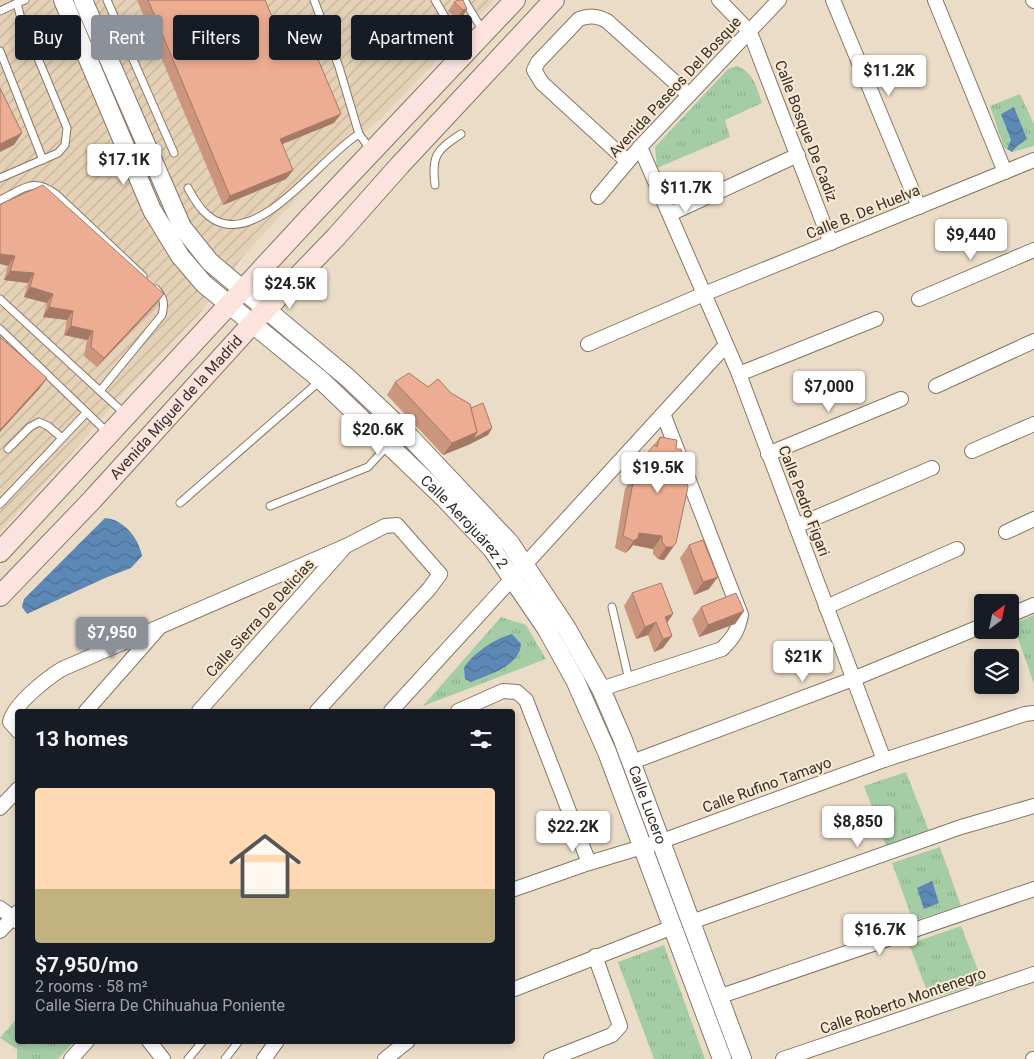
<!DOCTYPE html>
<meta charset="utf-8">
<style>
:root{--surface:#171b24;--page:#242831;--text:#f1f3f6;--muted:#9ea1a6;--line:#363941;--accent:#8c9099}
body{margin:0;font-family:Roboto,sans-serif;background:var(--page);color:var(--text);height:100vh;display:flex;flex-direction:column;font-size:19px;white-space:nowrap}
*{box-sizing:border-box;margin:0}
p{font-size:16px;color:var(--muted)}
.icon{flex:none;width:28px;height:28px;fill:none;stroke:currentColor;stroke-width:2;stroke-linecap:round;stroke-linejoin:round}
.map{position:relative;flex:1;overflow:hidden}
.panel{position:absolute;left:15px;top:709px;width:500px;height:335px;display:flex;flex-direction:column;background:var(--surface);border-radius:5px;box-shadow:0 2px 8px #0003}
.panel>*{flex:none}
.banner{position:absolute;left:15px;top:15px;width:500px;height:45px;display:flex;gap:10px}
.needle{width:32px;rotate:33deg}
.tools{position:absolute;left:974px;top:594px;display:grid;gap:10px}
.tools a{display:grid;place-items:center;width:45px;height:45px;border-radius:5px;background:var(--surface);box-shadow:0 2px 8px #0003;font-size:25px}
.price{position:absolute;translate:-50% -42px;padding:0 11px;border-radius:5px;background:#fff;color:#222;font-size:16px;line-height:32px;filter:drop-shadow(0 1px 2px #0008)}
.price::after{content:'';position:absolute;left:50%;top:30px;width:15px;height:11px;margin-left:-8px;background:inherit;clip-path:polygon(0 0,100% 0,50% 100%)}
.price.active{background:var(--accent);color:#fff}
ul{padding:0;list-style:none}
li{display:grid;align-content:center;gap:10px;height:265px;padding:0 20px}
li+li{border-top:1px solid var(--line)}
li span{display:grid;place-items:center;height:155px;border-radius:5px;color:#555}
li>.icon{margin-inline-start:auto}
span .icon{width:90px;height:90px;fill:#fffc;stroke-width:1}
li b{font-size:21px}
h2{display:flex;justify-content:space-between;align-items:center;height:60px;padding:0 20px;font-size:21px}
.tag{padding:0 18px;border-radius:5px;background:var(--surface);box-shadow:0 2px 8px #0003;font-size:18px;line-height:45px}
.tag.active{background:var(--accent);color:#fff}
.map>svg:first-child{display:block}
</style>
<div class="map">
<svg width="1034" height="1059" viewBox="0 0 1034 1059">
<defs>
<pattern id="industrial-furrows" width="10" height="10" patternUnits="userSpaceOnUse" patternTransform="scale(1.25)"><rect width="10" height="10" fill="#e4d1b6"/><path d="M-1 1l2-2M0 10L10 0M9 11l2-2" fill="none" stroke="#c4b49c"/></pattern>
<pattern id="grass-tufts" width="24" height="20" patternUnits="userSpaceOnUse" patternTransform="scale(1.25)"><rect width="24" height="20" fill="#a5cda5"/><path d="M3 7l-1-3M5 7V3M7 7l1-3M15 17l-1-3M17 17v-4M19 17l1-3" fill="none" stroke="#8fb08e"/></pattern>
<pattern id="water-waves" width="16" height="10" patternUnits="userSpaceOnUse" patternTransform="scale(1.25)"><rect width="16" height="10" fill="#5c88b5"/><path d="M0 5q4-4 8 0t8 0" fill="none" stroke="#4d7093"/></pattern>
</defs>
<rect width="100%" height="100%" fill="#ebdcc8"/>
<polygon fill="url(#industrial-furrows)" points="0,0 495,0 380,119 336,156 245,254 199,314 112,405 80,444 0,532"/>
<g fill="url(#grass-tufts)">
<path d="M737,66C754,73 757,88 762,103L725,120L730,137L657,168L655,147L728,69Z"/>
<polygon points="1020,94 1034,124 1034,146 1012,152 1004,147 990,106"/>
<polygon points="1034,615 1034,684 1013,624"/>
<polygon points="501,617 526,625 546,659 423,706"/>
<polygon points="906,772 929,831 886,846 864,786"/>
<polygon points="940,847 961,906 913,921 892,863"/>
<polygon points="961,926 983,983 930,999 909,944"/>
<polygon points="664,945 705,1059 654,1059 618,962"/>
<polygon points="17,1018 18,1041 74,1041 58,1059 17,1059 17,1049 0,1038"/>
</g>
<g fill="url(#water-waves)">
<polygon points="1014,107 1027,139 1017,146 1012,152 1007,149 1011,140 1001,114"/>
<path d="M105,518C123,519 139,538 142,556L131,568L105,578L27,614L22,607L24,599Z"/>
<path d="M512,634L521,644C520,666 488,675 471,682L465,679L464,668C473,653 496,638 512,634Z"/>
<polygon points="932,881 939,903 924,909 917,888"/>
</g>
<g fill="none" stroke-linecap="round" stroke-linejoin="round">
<defs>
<g id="service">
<polyline points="107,0 174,153"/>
<polyline points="314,0 339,67 359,134"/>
<polyline points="435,0 464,50"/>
<polyline points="464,0 483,31"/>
<polyline points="0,11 17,3"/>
<polyline points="0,51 43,160"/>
<polyline points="0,178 58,153 65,145 67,128 20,15 17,3 25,0"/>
<path d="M435,185C431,155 437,150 461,134"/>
<path d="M188,188C196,203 207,221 226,224C270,232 324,155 359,134L371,150"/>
<path d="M0,200C24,189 32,177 56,194L143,276"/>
<polyline points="0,299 125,414"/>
<polyline points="0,329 107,432"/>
<path d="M100,391L162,315C165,303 164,298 156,289"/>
<polyline points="8,449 30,427 39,422 48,426 62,438"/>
<polyline points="180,503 321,380"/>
<polyline points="0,504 86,413"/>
<polyline points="270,506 368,467 389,444"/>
<polyline points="612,607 629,680"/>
<polyline points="188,1059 203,1041"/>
<polyline points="225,1059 239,1041"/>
</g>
<g id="minor">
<polyline points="719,0 749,31 753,40 831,243"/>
<polyline points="833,0 919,207"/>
<polyline points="935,0 1005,172"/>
<polyline points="1033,0 1034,1"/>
<polyline points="640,147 739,374 884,760"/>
<path d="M627,161L542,83L534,70L538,62L579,19C590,15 597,16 607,21L688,94"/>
<polyline points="598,197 640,147 779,0"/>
<polyline points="670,214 798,155"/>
<polyline points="919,299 1034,250"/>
<polyline points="588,344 704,294 1034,160"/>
<polyline points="739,374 876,319"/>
<polyline points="936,386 1034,341"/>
<polyline points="972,451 1034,424"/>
<polyline points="768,454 901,399"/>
<polyline points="796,526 932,468"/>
<polyline points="1006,532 1034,519"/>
<polyline points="826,607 957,549"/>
<polyline points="1010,615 1034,605"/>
<path d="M601,689L722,649C733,638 738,631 741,615L664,416"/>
<polyline points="86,711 158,629"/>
<polyline points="199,711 343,549"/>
<polyline points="391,711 726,345"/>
<polyline points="458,711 503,691 517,692 526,700 589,863"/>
<path d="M18,731L10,722C14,704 46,679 62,669L346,546L385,526L397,525L440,574L429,589L317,711"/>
<polyline points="632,762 853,679 982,626"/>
<polyline points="0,808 18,789"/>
<polyline points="512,890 589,863 662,841 884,760 1025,714 1034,713"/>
<polyline points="0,908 18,922"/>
<polyline points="691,922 961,827 1034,806"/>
<polyline points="0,931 18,912"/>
<polyline points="512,990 673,927"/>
<polyline points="718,997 1034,889"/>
<polyline points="149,1041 163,1059"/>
<polyline points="71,1059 87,1041"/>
<polyline points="264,1059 277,1041"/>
<polyline points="385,1059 408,1041"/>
<polyline points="551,1059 612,1035 620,1026 595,956"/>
<polyline points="783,1059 1034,974"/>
<polyline points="1033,1059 1034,1059"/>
</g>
<g id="tertiary">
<path id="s1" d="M63,0L152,210L180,256L204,284L321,380L445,499L492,549L546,628L575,680L607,752L722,1059"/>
<path id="s2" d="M83,0L182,227L210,262L348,378L409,436L510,543L566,627L601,689L623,740L742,1059"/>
</g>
<g id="secondary">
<polyline points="0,552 310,217 515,0"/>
<path id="s3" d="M0,596L92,500L252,324L336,237L400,165L554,0"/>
</g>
</defs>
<use href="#service" stroke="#857765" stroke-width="9"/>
<use href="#minor" stroke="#857765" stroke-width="16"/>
<use href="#tertiary" stroke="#857765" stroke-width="20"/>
<use href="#secondary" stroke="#857765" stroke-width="22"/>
<use href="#service" stroke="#fff" stroke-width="7"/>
<use href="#minor" stroke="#fff" stroke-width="14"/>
<use href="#tertiary" stroke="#fff" stroke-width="18"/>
<use href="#secondary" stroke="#fce3dd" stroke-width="20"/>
</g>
<g fill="#cb957e">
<polygon points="137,0 265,0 285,48 334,123 282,144 293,170 286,179 223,205"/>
<polygon points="454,2 467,9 461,19 457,19 448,11"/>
<polygon points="0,206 164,294 157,303 97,367 84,356 87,340 64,335 67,320 43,317 47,303 24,297 28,283 4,280 8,266"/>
<polygon points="395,382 428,387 451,393 471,408 492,428 488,435 468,445 443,455 387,395"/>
<polygon points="660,437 676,449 683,474 667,556 664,560 658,559 653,554 653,549 633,545 629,550 625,553 615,548 625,489 630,482 626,480 635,468 651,449"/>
<polygon points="689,545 709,589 694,595 680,558"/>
<polygon points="632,593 673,614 667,623 663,648 654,652 648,635 636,639 624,606"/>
<polygon points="701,607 744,611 735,624 699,637 692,619"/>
</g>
<g fill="#a57966">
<polygon points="467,9 461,19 457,19 463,10"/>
<polygon points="341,114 334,123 273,148 280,139"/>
<polygon points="22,133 14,145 0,152 0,144"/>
<polygon points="293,170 286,179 223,205 230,196"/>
<polygon points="0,254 15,256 8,266 0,264"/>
<polygon points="10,271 34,273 28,283 4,280"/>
<polygon points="30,287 53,294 47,303 24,297"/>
<polygon points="164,294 157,303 97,367 104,358"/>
<polygon points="49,307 73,311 67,320 43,317"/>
<polygon points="71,326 93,331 87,340 64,335"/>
<polygon points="47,378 40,388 0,432 0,430"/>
<polygon points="492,428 488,435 468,445 443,455 452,443 477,432"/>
<polygon points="688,467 679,480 682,470"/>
<polygon points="639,533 662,536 653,549 633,545 629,550 625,553"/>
<polygon points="676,543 664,560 658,559 666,547"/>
<polygon points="718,577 709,589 694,595 703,582"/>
<polygon points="744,611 735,624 699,637 708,625"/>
<polygon points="673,614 664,627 665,617"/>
<polygon points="656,622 648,635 636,639 645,627"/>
<polygon points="672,636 663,648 654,652 663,639"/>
</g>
<g fill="#ecad92" stroke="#a57966">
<polygon points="148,0 265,0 285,48 309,38 341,114 280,139 293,170 230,196"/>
<polygon points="458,0 463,0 467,9 463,10 454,2"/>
<polygon points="0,88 22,133 0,144"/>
<polygon points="43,185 164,294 104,358 91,347 93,331 71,326 73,311 49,307 53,294 30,287 34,273 10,271 15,256 0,254 0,206 3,203"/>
<polygon points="0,337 47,378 0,430"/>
<polygon points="409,373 428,387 438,379 451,393 470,404 477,432 452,443 395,382"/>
<polygon points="483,403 492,428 473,439 477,432 471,408"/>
<polygon points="660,437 677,440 676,449 681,449 688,467 682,470 688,487 676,543 672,547 666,547 662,542 662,536 639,533 638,538 633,541 623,536 634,477 639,470 635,468 654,445 657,447"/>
<polygon points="703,540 718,577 703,582 689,545"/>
<polygon points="661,583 673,614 665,617 672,636 663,639 656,622 645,627 632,593"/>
<polygon points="736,593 744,611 708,625 701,607"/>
</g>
<g text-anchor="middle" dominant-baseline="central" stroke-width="4" stroke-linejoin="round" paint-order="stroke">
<g font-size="15" fill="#342f27" stroke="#f8e9d5">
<text transform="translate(675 87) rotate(-47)">Avenida Paseos Del Bosque</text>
<text transform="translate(806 131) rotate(69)">Calle Bosque De Cadiz</text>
<text transform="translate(863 212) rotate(-22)">Calle B. De Huelva</text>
<text stroke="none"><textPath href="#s3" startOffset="258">Avenida Miguel de la Madrid</textPath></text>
<text transform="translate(804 501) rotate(69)">Calle Pedro Figari</text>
<text stroke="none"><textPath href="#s1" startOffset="672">Calle Aerojuárez 2</textPath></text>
<text transform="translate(260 618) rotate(-48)">Calle Sierra De Delicias</text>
<text transform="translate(767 785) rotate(-20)">Calle Rufino Tamayo</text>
<text stroke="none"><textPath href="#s2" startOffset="1001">Calle Lucero</textPath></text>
<text transform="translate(903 1001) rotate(-19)">Calle Roberto Montenegro</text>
</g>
</g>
</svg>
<div class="tools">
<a><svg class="needle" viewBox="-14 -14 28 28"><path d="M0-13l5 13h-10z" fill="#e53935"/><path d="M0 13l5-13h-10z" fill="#9ea1a6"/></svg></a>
<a><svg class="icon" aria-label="layers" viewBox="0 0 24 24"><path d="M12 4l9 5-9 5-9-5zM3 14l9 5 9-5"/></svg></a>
</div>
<b class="price" style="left:889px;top:97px">$11.2K</b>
<b class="price" style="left:124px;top:186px">$17.1K</b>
<b class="price" style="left:686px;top:214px">$11.7K</b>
<b class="price" style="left:971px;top:261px">$9,440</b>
<b class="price" style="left:290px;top:310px">$24.5K</b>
<b class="price" style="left:829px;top:413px">$7,000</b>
<b class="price" style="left:378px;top:456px">$20.6K</b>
<b class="price" style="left:658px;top:494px">$19.5K</b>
<b class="price active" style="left:112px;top:659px">$7,950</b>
<b class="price" style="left:803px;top:683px">$21K</b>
<b class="price" style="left:858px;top:848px">$8,850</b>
<b class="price" style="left:573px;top:853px">$22.2K</b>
<b class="price" style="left:880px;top:956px">$16.7K</b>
<div class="banner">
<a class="tag">Buy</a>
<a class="tag active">Rent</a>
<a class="tag">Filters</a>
<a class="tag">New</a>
<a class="tag">Apartment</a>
</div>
<section class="panel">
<h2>13 homes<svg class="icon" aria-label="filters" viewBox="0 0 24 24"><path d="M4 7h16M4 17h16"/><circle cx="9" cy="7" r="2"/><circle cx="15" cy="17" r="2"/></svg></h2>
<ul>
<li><span style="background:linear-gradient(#ffd9b3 65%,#c2b280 0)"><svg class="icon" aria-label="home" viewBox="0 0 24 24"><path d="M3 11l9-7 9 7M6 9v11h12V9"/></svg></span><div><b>$7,950/mo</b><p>2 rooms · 58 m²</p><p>Calle Sierra De Chihuahua Poniente</p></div></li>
</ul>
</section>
</div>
